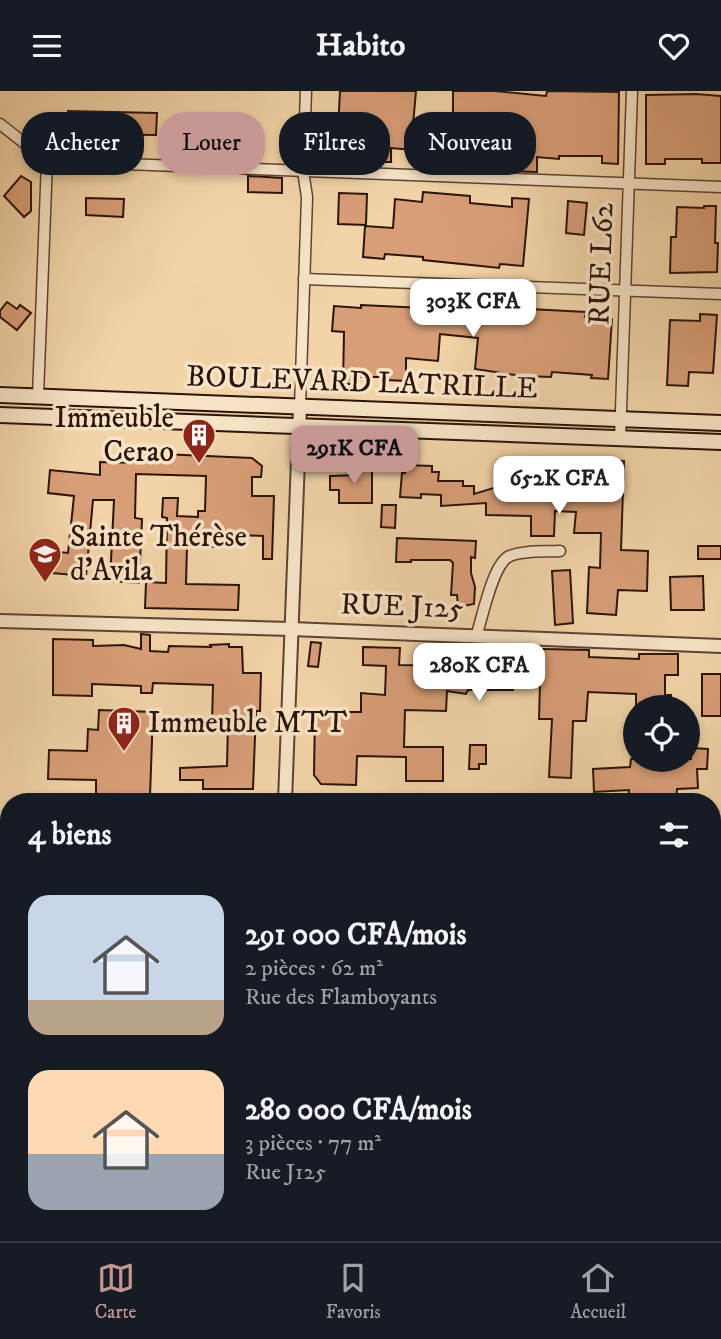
<!DOCTYPE html>
<html lang="fr">
<meta charset="utf-8">
<style>
:root{--surface:#171b24;--page:#242831;--text:#f1f3f6;--muted:#9ea1a6;--line:#363941;--accent:#c59692}
body{margin:0;font-family:"IM FELL DW Pica",serif;background:var(--page);color:var(--text);height:100vh;display:flex;flex-direction:column;font-size:26px;white-space:nowrap}
*{box-sizing:border-box;margin:0}
p{font-size:23px;color:var(--muted)}
.icon{flex:none;width:38px;height:38px;fill:none;stroke:currentColor;stroke-width:2;stroke-linecap:round;stroke-linejoin:round}
.map{position:relative;flex:1;overflow:hidden}
.details{position:absolute;left:0px;top:702px;width:721px;height:450px;display:flex;flex-direction:column;background:var(--surface);border-radius:28px 28px 0 0;box-shadow:0 4px 10px #0003}
.details>*{flex:none}
.banner{position:absolute;left:21px;top:21px;width:679px;height:63px;display:flex;gap:14px}
.buttons{position:absolute;left:623px;top:604px;display:grid;gap:14px}
.buttons a{display:grid;place-items:center;width:77px;height:77px;border-radius:50%;background:var(--surface);box-shadow:0 4px 10px #0003;font-size:35px}
.price{position:absolute;translate:-50% -60px;padding:0 16px;border-radius:14px;background:#fff;color:#222;font-size:23px;line-height:46px;filter:drop-shadow(0 2px 4px #0008)}
.price::after{content:'';position:absolute;left:50%;top:42px;width:21px;height:16px;margin-left:-10px;background:inherit;clip-path:polygon(0 0,100% 0,50% 100%)}
.price.selected{background:var(--accent);color:#111}
ul{padding:0;list-style:none}
li{display:flex;align-items:center;gap:21px;height:175px;padding:0 28px}
li span{display:grid;place-items:center;flex:none;width:196px;height:140px;border-radius:21px;color:#555}
li>.icon{margin-inline-start:auto}
span .icon{width:84px;height:84px;fill:#fffc;stroke-width:1}
li b{font-size:30px}
h2{display:flex;justify-content:space-between;align-items:center;height:84px;padding:0 28px;font-size:30px}
.tag{padding:0 24px;border-radius:28px;background:var(--surface);box-shadow:0 4px 10px #0003;font-size:24px;line-height:63px}
.tag.selected{background:var(--accent);color:#111}
header{display:flex;justify-content:space-between;align-items:center;height:91px;padding:0 28px;background:var(--surface);font-size:32px;font-weight:700}
.dock{display:flex;justify-content:space-around;align-items:center;height:98px;border-top:2px solid var(--line);background:var(--surface);font-size:19px;color:var(--muted)}
.dock a{display:grid;justify-items:center;gap:4px}
.dock .selected{color:var(--accent)}
.map>svg:first-child{display:block}
</style>
<header><svg class="icon" aria-label="menu" viewBox="0 0 24 24"><path d="M4 6h16M4 12h16M4 18h16"/></svg>Habito<svg class="icon" aria-label="heart" viewBox="0 0 24 24"><path d="M12 20l-8-8c-3-5 5-10 8-4 3-6 11-1 8 4z"/></svg></header>
<div class="map">
<svg width="721" height="1150" viewBox="0 0 721 1150">
<rect width="100%" height="100%" fill="#f2d4a8"/>
<filter id="stains"><feTurbulence type="fractalNoise" baseFrequency=".00286" numOctaves="4"/><feColorMatrix values="0 0 0 0 .2 0 0 0 0 .09 0 0 0 0 .02 0 0 0 .5 -.17"/></filter>
<radialGradient id="worn" r=".72"><stop offset=".6" stop-color="#630" stop-opacity="0"/><stop offset="1" stop-color="#630" stop-opacity=".3"/></radialGradient>
<g fill="#d89e78" stroke="#2c130a" stroke-width="2">
<polygon points="340,0 416,0 413,34 451,37 451,32 453,32 453,0 495,0 546,5 547,0 619,1 618,73 602,72 602,65 559,65 559,68 537,66 537,81 507,80 507,78 450,78 450,67 426,65 426,60 391,57 391,71 365,71 364,61 337,60"/>
<polygon points="696,3 721,5 721,72 702,72 702,68 665,68 665,73 646,73 646,4"/>
<polygon points="68,20 157,22 156,44 67,43"/>
<polygon points="21,85 31,91 31,120 24,126 4,105"/>
<polygon points="248,85 282,87 282,102 248,101"/>
<polygon points="423,101 470,105 470,112 512,116 512,107 529,108 523,175 500,173 499,177 481,175 423,169 423,166 385,163 384,168 363,166 365,135 393,137 395,108 422,111"/>
<polygon points="339,102 367,103 366,134 338,133"/>
<polygon points="86,107 124,108 123,126 86,124"/>
<polygon points="568,110 587,112 584,144 566,142"/>
<polygon points="704,115 716,115 715,152 718,152 717,181 670,182 671,146 676,146 677,116 704,117"/>
<polygon points="507,210 531,212 530,218 586,221 585,226 612,228 608,288 591,287 592,284 552,281 551,286 522,285 475,278 478,247 440,243 438,270 406,267 406,290 386,289 386,286 355,286 355,293 343,293 344,241 332,240 334,215 361,217 361,214 424,217 424,214 446,216 446,214 507,217"/>
<polygon points="7,211 17,218 20,214 31,222 17,239 0,226 0,220"/>
<polygon points="700,223 717,224 713,282 689,281 688,295 667,294 670,229 700,230"/>
<polygon points="139,362 252,367 262,375 261,386 252,386 252,405 274,405 272,468 263,468 263,445 216,443 216,456 187,455 186,493 239,494 238,519 145,517 146,491 166,492 167,427 162,426 163,407 178,407 177,425 198,426 198,420 205,420 206,385 136,383 135,427 142,428 139,492 110,490 114,409 93,409 86,485 40,481 42,459 68,462 74,405 48,402 50,379 100,384 100,371 138,372"/>
<polygon points="551,368 624,370 621,459 648,460 647,500 618,499 616,524 587,522 589,476 600,477 601,442 574,442 576,421 555,420 554,445 531,445 531,425 486,424 486,412 441,415 441,404 421,403 421,407 400,406 402,382 405,382 405,374 432,375 432,381 439,381 438,390 463,390 463,395 474,395 474,403 507,393 532,403 532,393 551,394"/>
<polygon points="358,374 372,374 372,412 339,412 339,399 330,399 330,385 357,384"/>
<polygon points="382,414 396,414 395,437 381,436"/>
<polygon points="397,447 476,450 475,467 471,466 471,482 475,496 474,513 458,516 457,504 451,504 453,472 450,469 411,469 411,471 396,471"/>
<rect x="698" y="455" width="23" height="13"/>
<polygon points="570,479 573,532 555,534 552,480"/>
<polygon points="703,485 704,519 671,519 670,486"/>
<polygon points="141,543 150,544 150,560 168,561 169,555 211,556 210,554 229,553 229,556 242,556 243,582 261,582 260,620 256,620 253,698 203,698 203,689 180,689 180,677 227,675 228,632 212,632 213,594 153,592 152,602 141,602 141,595 92,593 92,605 53,604 53,548 93,549 93,555 124,554 141,558"/>
<polygon points="311,551 321,552 318,576 308,575"/>
<polygon points="363,556 400,557 399,574 459,575 460,564 499,566 499,557 589,559 589,566 639,568 639,563 678,563 678,584 665,584 665,604 671,604 671,616 636,616 636,603 588,601 586,630 573,630 571,687 549,686 552,628 539,628 540,593 513,592 513,599 468,599 466,603 447,600 446,620 405,619 404,656 443,656 443,690 406,690 406,666 357,665 356,694 321,693 314,684 315,621 361,621 361,602 385,604 386,575 363,574"/>
<rect x="702" y="583" width="19" height="42"/>
<polygon points="99,619 153,621 150,705 96,703 96,689 48,688 49,659 87,660 88,638 98,639"/>
<polygon points="470,654 486,654 486,673 479,673 479,678 469,678"/>
<polygon points="691,657 708,658 707,678 697,678 698,697 677,698 676,710 628,710 629,699 594,701 593,678 630,676 631,668 691,668"/>
</g>
<g fill="none" stroke-linecap="round" stroke-linejoin="round">
<defs>
<g id="minor">
<polyline points="0,33 47,70 721,96"/>
<polyline points="304,188 721,203"/>
<polyline points="38,305 47,70"/>
<polyline points="300,316 307,106 303,80 306,0"/>
<polyline points="620,348 632,0"/>
<path d="M476,546C482,528 493,471 510,465C524,459 545,461 560,460"/>
<polyline points="0,738 9,734"/>
<polyline points="712,742 721,743"/>
<polyline points="712,927 721,928"/>
<polyline points="0,946 9,946"/>
<polyline points="0,1075 9,1076"/>
<polyline points="712,1101 721,1101"/>
<polyline points="383,1150 383,1143"/>
</g>
<g id="tertiary">
<polyline points="0,530 291,538 721,555"/>
<polyline points="285,710 300,316"/>
<polyline points="269,1150 270,1143"/>
</g>
<g id="secondary">
<polyline points="0,304 721,332"/>
<polyline points="0,324 721,351"/>
</g>
</defs>
<use href="#minor" stroke="#5e4332" stroke-width="13"/>
<use href="#tertiary" stroke="#5e4332" stroke-width="16"/>
<use href="#secondary" stroke="#2c130a" stroke-width="18"/>
<use href="#minor" stroke="#f7e3c6" stroke-width="10"/>
<use href="#tertiary" stroke="#f7e3c6" stroke-width="12"/>
<use href="#secondary" stroke="#f7e3c6" stroke-width="14"/>
</g>
<defs>
<symbol id="building-pin" viewBox="-11 -11 22 30"><path d="M0 17L-7.5 6A9.5 9.5 0 1 1 7.5 6Z" fill="#8f2418" stroke="#f7e3c6"/><path d="M-4-6H4V6H1V3H-1V6H-4ZM-2.5-4.3h1.7v1.8h-1.7ZM.8-4.3h1.7v1.8H.8ZM-2.5-1h1.7V.8h-1.7ZM.8-1h1.7V.8H.8Z" fill="#fff"/></symbol>
<symbol id="school-pin" viewBox="-11 -11 22 30"><path d="M0 17L-7.5 6A9.5 9.5 0 1 1 7.5 6Z" fill="#8f2418" stroke="#f7e3c6"/><path d="M0-5L7-2L0 1L-7-2ZM-4 1L0 2.5L4 1V4Q0 6-4 4Z" fill="#fff"/></symbol>
</defs>
<g fill-rule="evenodd">
<use href="#building-pin" x="180" y="325" width="38" height="52"/>
<use href="#school-pin" x="26" y="444" width="38" height="52"/>
<use href="#building-pin" x="105" y="613" width="38" height="52"/>
</g>
<g text-anchor="middle" dominant-baseline="central" stroke-width="7" stroke-linejoin="round" paint-order="stroke">
<g font-size="30" fill="#2c130a" stroke="#f7e3c6">
<text transform="translate(602 173) rotate(-88)">RUE L62</text>
<text transform="translate(362 292) rotate(2)">BOULEVARD LATRILLE</text>
<text transform="translate(402 516) rotate(2)">RUE J125</text>
</g>
<g font-size="30" fill="#2c130a" stroke="#f7e3c6" text-anchor="start">
<text x="174" y="327" text-anchor="end">Immeuble<tspan x="174" dy="34">Cerao</tspan></text>
<text x="70" y="446">Sainte Thérèse<tspan x="70" dy="34">d’Avila</tspan></text>
<text x="148" y="632">Immeuble MTT</text>
</g>
</g>
<rect width="100%" height="100%" filter="url(#stains)"/>
<rect width="100%" height="100%" fill="url(#worn)"/>
</svg>
<div class="buttons">
<a><svg class="icon" aria-label="locate" viewBox="0 0 24 24"><circle cx="12" cy="12" r="6"/><path d="M12 2v4M12 18v4M2 12h4M18 12h4"/></svg></a>
</div>
<b class="price" style="left:473px;top:248px">303K CFA</b>
<b class="price selected" style="left:354px;top:395px">291K CFA</b>
<b class="price" style="left:559px;top:425px">652K CFA</b>
<b class="price" style="left:479px;top:612px">280K CFA</b>
<div class="banner">
<a class="tag">Acheter</a>
<a class="tag selected">Louer</a>
<a class="tag">Filtres</a>
<a class="tag">Nouveau</a>
</div>
<section class="details">
<h2>4 biens<svg class="icon" aria-label="filters" viewBox="0 0 24 24"><path d="M4 7h16M4 17h16"/><circle cx="9" cy="7" r="2"/><circle cx="15" cy="17" r="2"/></svg></h2>
<ul>
<li><span style="background:linear-gradient(#c9d6e8 75%,#b9a48a 0)"><svg class="icon" aria-label="home" viewBox="0 0 24 24"><path d="M3 11l9-7 9 7M6 9v11h12V9"/></svg></span><div><b>291 000 CFA/mois</b><p>2 pièces · 62 m²</p><p>Rue des Flamboyants</p></div></li>
<li><span style="background:linear-gradient(#ffd9b3 60%,#9aa5b1 0)"><svg class="icon" aria-label="home" viewBox="0 0 24 24"><path d="M3 11l9-7 9 7M6 9v11h12V9"/></svg></span><div><b>280 000 CFA/mois</b><p>3 pièces · 77 m²</p><p>Rue J125</p></div></li>
</ul>
</section>
</div>
<nav class="dock">
<a class="selected"><svg class="icon" aria-label="map" viewBox="0 0 24 24"><path d="M3 6l6-2 6 2 6-2v14l-6 2-6-2-6 2zM9 4v14M15 6v14"/></svg>Carte</a>
<a><svg class="icon" aria-label="saved" viewBox="0 0 24 24"><path d="M7 4h10v16l-5-4-5 4z"/></svg>Favoris</a>
<a><svg class="icon" aria-label="home" viewBox="0 0 24 24"><path d="M3 11l9-7 9 7M6 9v11h12V9"/></svg>Accueil</a>
</nav>
